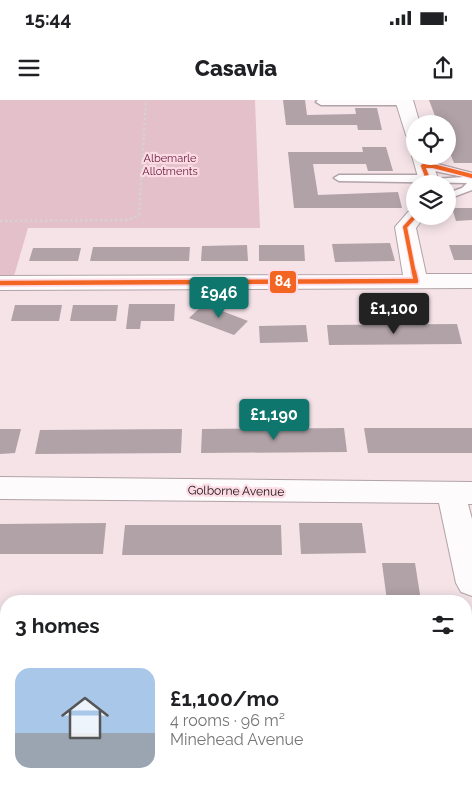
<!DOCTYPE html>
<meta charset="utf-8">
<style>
:root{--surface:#fff;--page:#f6f6f6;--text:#202124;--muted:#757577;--accent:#0f766e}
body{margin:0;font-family:Raleway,sans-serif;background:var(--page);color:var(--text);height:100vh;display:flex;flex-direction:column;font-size:19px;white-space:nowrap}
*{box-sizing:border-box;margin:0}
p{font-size:16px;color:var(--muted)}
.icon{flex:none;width:28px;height:28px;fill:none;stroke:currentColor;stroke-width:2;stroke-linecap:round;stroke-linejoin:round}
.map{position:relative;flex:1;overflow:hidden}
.details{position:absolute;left:0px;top:495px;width:472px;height:195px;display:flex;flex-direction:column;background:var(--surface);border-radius:20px 20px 0 0;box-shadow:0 2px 12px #0003}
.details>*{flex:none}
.controls{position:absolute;left:406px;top:15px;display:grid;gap:10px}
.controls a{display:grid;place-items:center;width:50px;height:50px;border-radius:50%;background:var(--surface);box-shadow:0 2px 12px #0003;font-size:25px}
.price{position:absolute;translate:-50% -42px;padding:0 11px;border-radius:5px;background:var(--accent);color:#fff;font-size:16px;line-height:32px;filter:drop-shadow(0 1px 2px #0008)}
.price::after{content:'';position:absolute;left:50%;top:30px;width:15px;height:11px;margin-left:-8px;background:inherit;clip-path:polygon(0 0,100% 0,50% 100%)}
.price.active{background:#222;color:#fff}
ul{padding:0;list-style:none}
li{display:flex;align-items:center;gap:15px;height:125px;padding:0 15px}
li span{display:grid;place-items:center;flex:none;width:140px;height:100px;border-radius:15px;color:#555}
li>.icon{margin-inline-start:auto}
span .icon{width:60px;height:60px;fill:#fffc;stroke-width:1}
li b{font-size:21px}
h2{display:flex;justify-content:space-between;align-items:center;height:60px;padding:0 15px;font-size:21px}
.status{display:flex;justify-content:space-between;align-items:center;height:35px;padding:0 25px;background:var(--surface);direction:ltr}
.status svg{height:14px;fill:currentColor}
header{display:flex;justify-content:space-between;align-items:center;height:65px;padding:0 15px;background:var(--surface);font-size:22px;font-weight:800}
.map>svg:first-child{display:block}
</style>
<div class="status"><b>15:44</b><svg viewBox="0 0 49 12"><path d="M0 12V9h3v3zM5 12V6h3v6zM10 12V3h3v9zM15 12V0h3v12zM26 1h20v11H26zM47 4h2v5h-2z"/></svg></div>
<header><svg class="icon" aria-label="menu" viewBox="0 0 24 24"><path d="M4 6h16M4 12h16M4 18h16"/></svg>Casavia<svg class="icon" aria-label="share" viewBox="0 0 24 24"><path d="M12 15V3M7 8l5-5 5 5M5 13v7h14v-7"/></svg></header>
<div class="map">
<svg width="472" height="690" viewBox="0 0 472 690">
<rect width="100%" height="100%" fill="#f5e3e8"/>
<polygon fill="#e3c0ca" points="0,0 255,0 260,128 28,128 14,176 0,176"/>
<g fill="#b0a2a7">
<polygon points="283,0 305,0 307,15 356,14 355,8 377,8 382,30 358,30 357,25 286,25"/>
<polygon points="429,0 472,0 472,63 454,63 448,48 448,24 438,24"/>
<polygon points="362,47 386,47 393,71 368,71 366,64 313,64 318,95 398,92 402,108 294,108 288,52 363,52"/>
<polygon points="452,108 472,108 472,120 456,121"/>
<polygon points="390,143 395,161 335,162 332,144"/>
<polygon points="247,145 248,161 201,161 202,146"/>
<polygon points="259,145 304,145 305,161 259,161"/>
<polygon points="449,145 472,145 472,160 454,160"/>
<polygon points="93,147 190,147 189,161 90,161"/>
<polygon points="33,148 81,148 78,161 29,161"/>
<polygon points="129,204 175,204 174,221 141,221 140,229 126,229"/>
<polygon points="204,204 248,221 234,235 189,218"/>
<polygon points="15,205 62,205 59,221 11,221"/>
<polygon points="73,205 118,205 116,221 70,221"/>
<polygon points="457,224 462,244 329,245 327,225"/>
<polygon points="306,225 308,242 260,243 259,226"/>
<polygon points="344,328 347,352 201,353 202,329"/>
<polygon points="364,328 472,328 472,353 368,353"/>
<polygon points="0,329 21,329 15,353 0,354"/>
<polygon points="182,329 181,353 35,354 40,330"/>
<polygon points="106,423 103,454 0,454 0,424"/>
<polygon points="299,423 362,423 366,453 301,454"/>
<polygon points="125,425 281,425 282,455 122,455"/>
<polygon points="382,463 415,463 421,501 387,501"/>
<polygon points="0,536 6,536 6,577 0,578"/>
<polygon points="408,684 454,684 455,690 409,690"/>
</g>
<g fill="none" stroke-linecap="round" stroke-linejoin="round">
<defs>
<g id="service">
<polygon points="318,0 408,0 410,2 405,5 321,5 316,2"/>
<path d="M433,63L472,73V90L448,99V93L462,88L467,83L339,81L334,78L339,75H428L432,76L433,79L464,77C455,75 422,69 418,66L423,63Z"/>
</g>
<g id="minor">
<polygon points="395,0 413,0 420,24 415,24 415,40 409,39 406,35"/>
<polygon points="415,52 415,56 430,56 440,84 420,84 412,56"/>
<polygon points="415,110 415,116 425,116 416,128 426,174 472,174 472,188 0,190 0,176 403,175 395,127 408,112"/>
<polygon points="0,377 472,382 472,404 468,404 472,419 472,496 461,492 456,483 439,403 0,399"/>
</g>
</defs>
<use href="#service" stroke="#b1a3a7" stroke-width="3"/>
<use href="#minor" stroke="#b1a3a7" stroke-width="2"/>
<polyline stroke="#d7d1d3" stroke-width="2.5" stroke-dasharray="2.5 2.5" stroke-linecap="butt" points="0,121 129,120 139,115 146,0"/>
<use href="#service" fill="#fefbfc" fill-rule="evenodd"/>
<use href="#minor" fill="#fefbfc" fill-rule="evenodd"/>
<defs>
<g id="bus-1-far1">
<polyline points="430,84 423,66 433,66 472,76"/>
<polyline points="414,173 405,127 415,116"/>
</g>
<g id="bus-1">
<polyline points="414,172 416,181"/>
<polyline points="0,183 416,181"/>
</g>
</defs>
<use href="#bus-1-far1" stroke="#fddbe5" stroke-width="6"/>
<use href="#bus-1" stroke="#fddbe5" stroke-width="8"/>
<use href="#bus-1-far1" stroke="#f26522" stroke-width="4"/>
<use href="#bus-1" stroke="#f26522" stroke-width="4.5"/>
</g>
<g text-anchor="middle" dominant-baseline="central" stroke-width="4.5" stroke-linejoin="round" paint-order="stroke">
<g font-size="11" fill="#651a39" stroke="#fddbe5">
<text x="170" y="58">Albemarle<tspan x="170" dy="13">Allotments</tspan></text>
</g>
<g font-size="12" fill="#160c0f" stroke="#fddbe5">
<text transform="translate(236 391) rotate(1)">Golborne Avenue</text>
</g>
</g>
<rect stroke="#fddbe5" stroke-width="2" x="269" y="170" width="28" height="24" rx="5" fill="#f26522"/>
<g font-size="14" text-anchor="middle" font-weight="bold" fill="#fff">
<text x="283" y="186">84</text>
</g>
</svg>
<div class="controls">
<a><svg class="icon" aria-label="locate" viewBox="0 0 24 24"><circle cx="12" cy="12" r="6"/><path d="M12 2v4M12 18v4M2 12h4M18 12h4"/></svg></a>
<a><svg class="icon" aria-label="layers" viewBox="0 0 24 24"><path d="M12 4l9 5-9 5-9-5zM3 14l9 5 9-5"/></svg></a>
</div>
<b class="price" style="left:219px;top:219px">£946</b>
<b class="price active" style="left:394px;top:235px">£1,100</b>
<b class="price" style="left:274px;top:341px">£1,190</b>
<section class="details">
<h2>3 homes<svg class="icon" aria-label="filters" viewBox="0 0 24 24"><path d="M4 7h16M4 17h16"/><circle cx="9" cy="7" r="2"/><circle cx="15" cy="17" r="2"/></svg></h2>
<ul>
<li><span style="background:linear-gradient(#a9c7e8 65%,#9aa5b1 0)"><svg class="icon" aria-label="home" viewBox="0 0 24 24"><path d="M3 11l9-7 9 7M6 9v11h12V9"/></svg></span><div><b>£1,100/mo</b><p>4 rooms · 96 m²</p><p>Minehead Avenue</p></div></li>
</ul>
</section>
</div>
